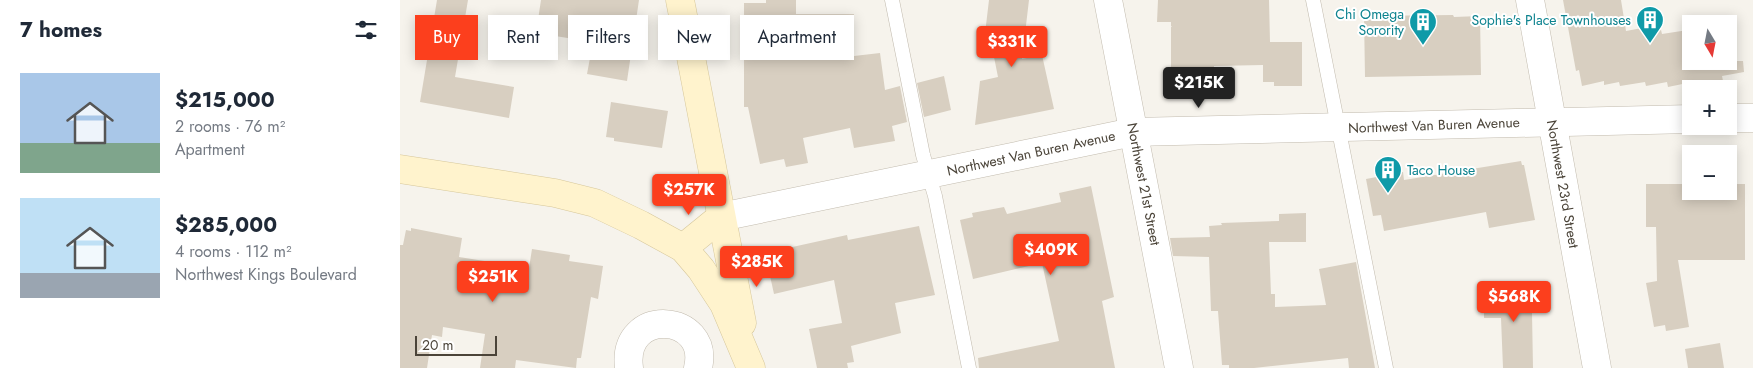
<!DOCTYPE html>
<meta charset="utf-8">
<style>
:root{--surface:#fff;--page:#f2f2f3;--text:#1f2937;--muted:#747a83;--accent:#fc3f1d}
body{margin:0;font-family:Jost,sans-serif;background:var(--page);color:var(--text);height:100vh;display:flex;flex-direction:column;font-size:19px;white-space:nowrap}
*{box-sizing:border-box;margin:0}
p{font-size:16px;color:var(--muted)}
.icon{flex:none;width:28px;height:28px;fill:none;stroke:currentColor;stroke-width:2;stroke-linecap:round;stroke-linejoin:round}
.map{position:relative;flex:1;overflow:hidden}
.side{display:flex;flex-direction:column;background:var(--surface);width:400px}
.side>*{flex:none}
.guide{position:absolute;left:15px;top:15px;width:475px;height:45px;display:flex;gap:10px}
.needle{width:32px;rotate:170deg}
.buttons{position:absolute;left:1282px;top:15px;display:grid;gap:10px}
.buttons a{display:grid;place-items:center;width:55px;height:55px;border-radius:0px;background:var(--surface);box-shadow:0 2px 12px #0003;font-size:25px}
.scale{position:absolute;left:15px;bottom:12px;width:82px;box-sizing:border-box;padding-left:5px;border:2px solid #4b4439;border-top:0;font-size:14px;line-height:18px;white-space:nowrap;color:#4b4439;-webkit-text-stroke:4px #fff;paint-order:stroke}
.price{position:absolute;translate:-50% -42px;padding:0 11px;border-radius:5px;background:var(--accent);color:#fff;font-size:16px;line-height:32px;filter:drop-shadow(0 1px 2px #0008)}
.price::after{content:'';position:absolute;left:50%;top:30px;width:15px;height:11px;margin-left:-8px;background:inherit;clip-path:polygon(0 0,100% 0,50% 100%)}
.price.active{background:#222;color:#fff}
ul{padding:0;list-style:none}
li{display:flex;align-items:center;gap:15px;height:125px;padding:0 20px}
li span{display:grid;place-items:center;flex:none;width:140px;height:100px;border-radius:0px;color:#555}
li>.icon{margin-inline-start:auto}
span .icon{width:60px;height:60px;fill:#fffc;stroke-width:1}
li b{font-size:21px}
h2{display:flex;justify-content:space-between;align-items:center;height:60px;padding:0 20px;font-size:21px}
.tag{padding:0 18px;border-radius:0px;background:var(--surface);box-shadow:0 2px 12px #0003;font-size:18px;line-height:45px}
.tag.active{background:var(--accent);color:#fff}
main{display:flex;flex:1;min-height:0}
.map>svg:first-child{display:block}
</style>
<main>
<section class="side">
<h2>7 homes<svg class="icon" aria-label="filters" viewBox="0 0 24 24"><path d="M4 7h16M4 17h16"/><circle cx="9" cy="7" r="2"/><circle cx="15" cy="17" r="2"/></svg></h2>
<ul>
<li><span style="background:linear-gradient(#a9c7e8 70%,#7fa58c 0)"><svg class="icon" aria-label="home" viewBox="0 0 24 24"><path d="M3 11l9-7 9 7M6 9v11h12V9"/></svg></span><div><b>$215,000</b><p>2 rooms · 76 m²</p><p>Apartment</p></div></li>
<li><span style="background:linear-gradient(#bfe0f5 75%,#9aa5b1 0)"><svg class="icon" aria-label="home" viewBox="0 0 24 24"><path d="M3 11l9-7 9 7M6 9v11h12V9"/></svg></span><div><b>$285,000</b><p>4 rooms · 112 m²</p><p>Northwest Kings Boulevard</p></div></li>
</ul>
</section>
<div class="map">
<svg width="1353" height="368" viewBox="0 0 1353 368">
<rect width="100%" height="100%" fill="#f6f3ec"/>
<g fill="#d8cfc1">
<polygon points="37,0 68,0 55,77 114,87 109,118 20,102"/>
<polygon points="141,0 239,0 227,81 187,74 193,42 136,33"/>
<polygon points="366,0 396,0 396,14 454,14 454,56 480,53 485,90 500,86 507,122 492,126 495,141 454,148 450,128 403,138 408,163 386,167 384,159 360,164 348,107 344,107 344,3 366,3"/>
<polygon points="589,0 629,0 622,59 642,55 654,109 575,125 580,81 598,77 591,42 584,42"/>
<polygon points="758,0 869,0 870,42 902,42 902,86 874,86 874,82 863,82 863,65 814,66 814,72 811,72 811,87 778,87 777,71 771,70 771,27 772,26 771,26 771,22 757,22"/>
<polygon points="1163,0 1221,0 1226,31 1242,28 1243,34 1261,30 1262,34 1288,30 1291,46 1291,61 1343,61 1344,72 1322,76 1323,81 1293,86 1292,82 1268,87 1267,82 1246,86 1245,82 1220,86 1219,82 1204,85 1204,81 1182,86 1179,70 1176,71"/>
<polygon points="1053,15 1054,17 1080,16 1081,75 965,77 964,16"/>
<polygon points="544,76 551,110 524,117 517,83"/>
<polygon points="211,102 268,111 262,148 214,141 214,138 206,137"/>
<polygon points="1121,161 1122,165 1124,165 1135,220 1089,228 1086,212 984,231 981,215 973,216 966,179 1003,172 1004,180"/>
<polygon points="1246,184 1291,184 1291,191 1329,191 1329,184 1345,184 1345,260 1278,260 1289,327 1266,331 1265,325 1254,327 1246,283 1257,281 1256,227 1246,227"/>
<polygon points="691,186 714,297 702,301 715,368 579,368 578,358 659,341 642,263 573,279 560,220 573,217 572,213 604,207 607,214 661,202 659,193"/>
<polygon points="906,213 906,242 869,242 871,294 875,294 875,307 926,305 919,269 956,262 975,368 949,368 948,358 854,368 829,368 829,365 822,365 818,311 811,311 809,257 773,256 770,238 810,237 809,226 822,225 821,223 879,221 879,214"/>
<polygon points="519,226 535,295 495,303 501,333 451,346 454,362 447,363 448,368 417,368 409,329 442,323 434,280 374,294 365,253 447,235 448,240"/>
<polygon points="11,228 62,238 59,257 129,268 132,249 170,255 169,261 203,266 198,299 191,297 181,358 177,358 176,368 116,360 115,368 80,368 85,334 43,327 42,337 32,335 27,368 0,368 0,245 3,245 6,230 11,231"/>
<polygon points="1136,288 1137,313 1132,313 1133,368 1103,368 1101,318 1084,318 1084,290"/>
<polygon points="1320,343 1324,368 1288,368 1285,349"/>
</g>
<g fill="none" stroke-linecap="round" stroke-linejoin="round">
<defs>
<g id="lane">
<polyline points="492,0 523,155 535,196 569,368"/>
<polyline points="913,0 986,368"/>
</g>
<g id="street">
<polyline points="708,0 779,368"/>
<polyline points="1130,0 1197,368"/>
<polyline points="1329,118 1353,118"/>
<polyline points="321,217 733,132 1291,119"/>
<path d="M229,368C221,306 311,313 298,368"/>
</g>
<g id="secondary">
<polyline points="280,0 342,323"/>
<polyline points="0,169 155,193 195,203 241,225 283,248 301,269 324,304 351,368"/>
<polyline points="283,248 321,217"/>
</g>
</defs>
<use href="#lane" stroke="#c2bbae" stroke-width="15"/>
<use href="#street" stroke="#c2bbae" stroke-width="29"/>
<use href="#secondary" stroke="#d6c79b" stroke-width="29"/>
<use href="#lane" stroke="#fff" stroke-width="14"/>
<use href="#street" stroke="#fff" stroke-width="28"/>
<use href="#secondary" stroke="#fff3cd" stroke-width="28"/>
</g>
<defs>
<symbol id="building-pin" viewBox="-11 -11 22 30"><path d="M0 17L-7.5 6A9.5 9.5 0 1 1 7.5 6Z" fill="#0f9aa8" stroke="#fff"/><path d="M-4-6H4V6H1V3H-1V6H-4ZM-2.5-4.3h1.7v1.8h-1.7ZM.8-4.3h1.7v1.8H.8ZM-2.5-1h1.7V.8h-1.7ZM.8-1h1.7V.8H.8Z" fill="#fff"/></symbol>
</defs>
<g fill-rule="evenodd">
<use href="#building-pin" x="1234" y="4" width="32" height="43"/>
<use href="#building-pin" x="1007" y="6" width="32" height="43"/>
<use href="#building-pin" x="972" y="154" width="32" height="43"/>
</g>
<g text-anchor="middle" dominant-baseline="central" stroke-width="4" stroke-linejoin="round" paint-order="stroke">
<g font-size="14" fill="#0d838f" stroke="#fff" text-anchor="end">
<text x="1004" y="14">Chi Omega<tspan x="1004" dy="16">Sorority</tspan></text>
<text x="1231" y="20">Sophie's Place Townhouses</text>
<text x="1007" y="170" text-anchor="start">Taco House</text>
</g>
<g font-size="14" fill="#4b4439" stroke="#fff">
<text transform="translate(1034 125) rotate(-2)">Northwest Van Buren Avenue</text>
<text transform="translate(631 153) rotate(-12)">Northwest Van Buren Avenue</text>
<text transform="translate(744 184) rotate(79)">Northwest 21st Street</text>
<text transform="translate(1163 184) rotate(80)">Northwest 23rd Street</text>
</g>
</g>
</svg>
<div class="buttons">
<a><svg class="needle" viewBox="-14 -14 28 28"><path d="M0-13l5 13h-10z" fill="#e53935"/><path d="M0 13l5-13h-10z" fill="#747a83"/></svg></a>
<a>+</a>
<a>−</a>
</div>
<div class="scale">20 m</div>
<b class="price" style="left:612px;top:68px">$331K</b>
<b class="price active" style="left:799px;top:109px">$215K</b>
<b class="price" style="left:289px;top:216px">$257K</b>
<b class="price" style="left:651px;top:276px">$409K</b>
<b class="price" style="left:357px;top:288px">$285K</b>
<b class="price" style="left:93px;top:303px">$251K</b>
<b class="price" style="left:1114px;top:323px">$568K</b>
<div class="guide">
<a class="tag active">Buy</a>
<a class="tag">Rent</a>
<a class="tag">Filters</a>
<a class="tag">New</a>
<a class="tag">Apartment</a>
</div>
</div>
</main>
